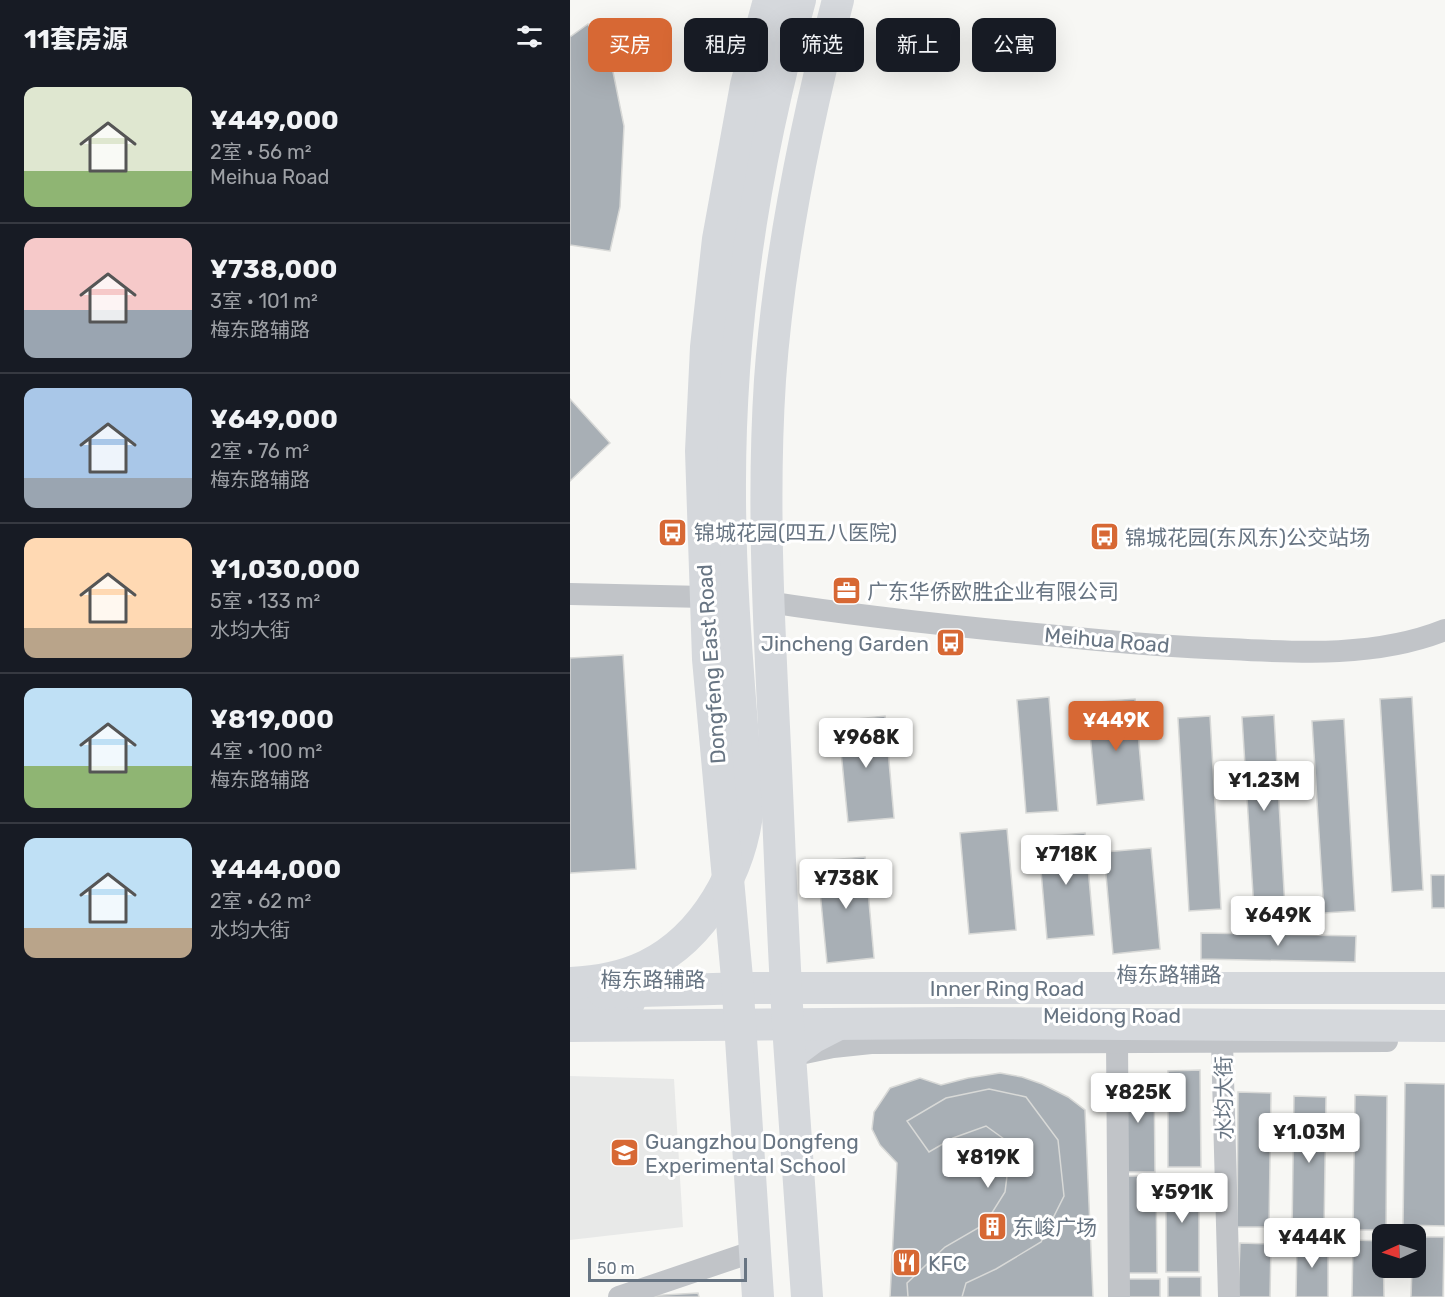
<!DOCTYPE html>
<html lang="zh">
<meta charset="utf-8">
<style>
:root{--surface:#171b24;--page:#242831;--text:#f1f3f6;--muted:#9ea1a6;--line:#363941;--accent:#d76834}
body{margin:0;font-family:Rubik,"Noto Sans SC",sans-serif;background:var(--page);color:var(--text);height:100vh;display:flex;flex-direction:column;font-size:22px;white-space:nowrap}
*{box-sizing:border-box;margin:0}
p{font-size:20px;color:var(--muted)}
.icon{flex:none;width:33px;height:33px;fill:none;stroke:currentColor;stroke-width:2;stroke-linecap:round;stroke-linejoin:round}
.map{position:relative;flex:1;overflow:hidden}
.side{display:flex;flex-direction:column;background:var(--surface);width:570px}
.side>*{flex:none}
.banner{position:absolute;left:18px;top:18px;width:570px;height:54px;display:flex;gap:12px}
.needle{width:39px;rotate:267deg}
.controls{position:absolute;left:802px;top:1224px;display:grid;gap:12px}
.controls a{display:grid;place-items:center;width:54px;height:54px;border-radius:12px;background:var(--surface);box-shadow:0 6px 24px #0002;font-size:30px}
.scale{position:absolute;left:18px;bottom:15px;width:159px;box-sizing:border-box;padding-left:6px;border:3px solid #687583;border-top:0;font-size:16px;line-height:21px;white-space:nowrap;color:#687583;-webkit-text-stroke:4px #fff;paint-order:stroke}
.price{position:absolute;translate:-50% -51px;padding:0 14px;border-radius:6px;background:#fff;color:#222;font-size:20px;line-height:39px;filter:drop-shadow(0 2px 3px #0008)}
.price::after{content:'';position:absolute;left:50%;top:36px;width:18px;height:14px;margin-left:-9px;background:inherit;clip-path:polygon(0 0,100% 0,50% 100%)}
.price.current{background:var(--accent);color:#fff}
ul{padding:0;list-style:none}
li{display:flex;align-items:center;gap:18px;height:150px;padding:0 24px}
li+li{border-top:2px solid var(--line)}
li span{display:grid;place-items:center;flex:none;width:168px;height:120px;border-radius:12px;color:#555}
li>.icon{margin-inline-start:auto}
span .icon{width:72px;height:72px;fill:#fffc;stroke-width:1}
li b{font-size:26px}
h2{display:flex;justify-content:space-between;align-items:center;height:72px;padding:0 24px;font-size:26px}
.chip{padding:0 21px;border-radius:12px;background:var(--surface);box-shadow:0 6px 24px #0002;font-size:21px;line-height:54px}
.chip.current{background:var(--accent);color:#fff}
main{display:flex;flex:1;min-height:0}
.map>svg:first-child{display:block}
</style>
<main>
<section class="side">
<h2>11套房源<svg class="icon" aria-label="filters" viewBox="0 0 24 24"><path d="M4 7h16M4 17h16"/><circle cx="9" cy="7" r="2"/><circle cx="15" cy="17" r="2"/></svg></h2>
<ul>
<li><span style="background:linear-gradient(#dfe7d0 70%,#8fb573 0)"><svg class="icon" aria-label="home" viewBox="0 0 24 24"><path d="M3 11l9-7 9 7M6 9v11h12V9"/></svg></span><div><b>¥449,000</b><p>2室 · 56 m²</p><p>Meihua Road</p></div></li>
<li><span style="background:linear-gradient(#f6c9c9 60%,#9aa5b1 0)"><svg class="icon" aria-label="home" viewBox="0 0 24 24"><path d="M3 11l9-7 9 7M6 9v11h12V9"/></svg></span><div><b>¥738,000</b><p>3室 · 101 m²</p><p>梅东路辅路</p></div></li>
<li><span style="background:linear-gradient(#a9c7e8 75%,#9aa5b1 0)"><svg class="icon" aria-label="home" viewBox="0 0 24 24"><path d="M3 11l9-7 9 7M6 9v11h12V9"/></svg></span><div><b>¥649,000</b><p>2室 · 76 m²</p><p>梅东路辅路</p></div></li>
<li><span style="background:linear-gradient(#ffd9b3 75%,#b9a48a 0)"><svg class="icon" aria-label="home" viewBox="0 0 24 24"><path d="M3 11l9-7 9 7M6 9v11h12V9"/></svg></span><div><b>¥1,030,000</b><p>5室 · 133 m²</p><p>水均大街</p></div></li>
<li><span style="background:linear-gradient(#bfe0f5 65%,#8fb573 0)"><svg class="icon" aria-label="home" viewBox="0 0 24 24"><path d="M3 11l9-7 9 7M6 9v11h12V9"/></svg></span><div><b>¥819,000</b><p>4室 · 100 m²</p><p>梅东路辅路</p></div></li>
<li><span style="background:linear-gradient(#bfe0f5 75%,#b9a48a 0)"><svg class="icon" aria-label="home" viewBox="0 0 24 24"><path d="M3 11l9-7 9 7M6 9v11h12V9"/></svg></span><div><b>¥444,000</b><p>2室 · 62 m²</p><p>水均大街</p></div></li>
</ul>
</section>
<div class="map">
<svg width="875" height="1297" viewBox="0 0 875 1297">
<rect width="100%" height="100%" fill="#f7f7f4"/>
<polygon fill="#e8e9e8" points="0,1076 104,1079 113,1227 0,1240"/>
<g fill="#a8afb5" stroke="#d8d9d7" stroke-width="1.5">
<polygon points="18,24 40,57 54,126 50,207 40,251 0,245 0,37"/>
<polygon points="0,399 40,443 0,481"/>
<polygon points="53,655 66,869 0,873 0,658"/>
<polygon points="479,697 488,811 456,813 447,700"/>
<polygon points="842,697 853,890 822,892 810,699"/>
<polygon points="565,699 574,800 527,805 517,703"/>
<polygon points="704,715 715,908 684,910 672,717"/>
<polygon points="315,716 324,818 278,822 268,721"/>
<polygon points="640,716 651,909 619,911 608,718"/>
<polygon points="774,719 785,911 754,913 742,721"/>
<polygon points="437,829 446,930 399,934 390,833"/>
<polygon points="515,833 524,935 477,939 468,837"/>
<polygon points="581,848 590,949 543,954 534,852"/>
<polygon points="295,857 304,958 257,963 247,861"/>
<polygon points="861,875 875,875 875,908 862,908"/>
<polygon points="631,933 786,936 785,962 631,959"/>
<polygon points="630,1070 631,1167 598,1167 598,1071"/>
<polygon points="430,1073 452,1077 472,1084 498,1097 515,1110 523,1297 320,1297 327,1163 310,1145 302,1129 304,1112 320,1088 350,1078 371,1085 398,1078"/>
<polygon points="584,1075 585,1172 552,1172 551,1076"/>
<polygon points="835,1083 875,1084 875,1226 833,1225"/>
<polygon points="419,1089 456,1097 488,1140 494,1196 471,1242 426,1269 396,1283 392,1297 338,1297 337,1283 375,1247 415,1224 435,1192 441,1144 416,1126 383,1138 359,1152 337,1121 376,1098"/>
<polygon points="668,1092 701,1093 699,1227 667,1227"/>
<polygon points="785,1095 817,1096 816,1230 783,1230"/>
<polygon points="724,1096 756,1097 754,1231 722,1231"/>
<polygon points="554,1176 586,1176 587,1273 554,1273"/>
<rect x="596" y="1176" width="33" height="96"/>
<polygon points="846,1237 874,1237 873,1297 841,1297 842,1268 846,1268"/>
<polygon points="783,1240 813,1241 814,1297 782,1297"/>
<polygon points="727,1241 758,1241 758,1297 726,1297"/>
<polygon points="670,1243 701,1244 700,1297 668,1297"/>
<rect x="598" y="1277" width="33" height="20"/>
<rect x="557" y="1279" width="33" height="18"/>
<polygon points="128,1293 129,1297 59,1297"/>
</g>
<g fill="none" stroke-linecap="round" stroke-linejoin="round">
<g stroke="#c1c4c8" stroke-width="22">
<polyline points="0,594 135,597"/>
<path d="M198,602C294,617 391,627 487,636C545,642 602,647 659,649C731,653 808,657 875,630"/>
<polyline points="652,1042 659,1297"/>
<polyline points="547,1043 549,1297"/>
<polyline points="230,1054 263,1047 301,1043 817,1041"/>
<polyline points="49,1297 185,1251"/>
</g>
<g stroke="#d5d8dc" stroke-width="28">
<polyline points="0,1003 61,1003"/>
<polyline points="220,1057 244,1039 277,1022"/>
</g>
<g stroke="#d5d8dc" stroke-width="32">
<path d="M0,983C25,982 53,977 76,966C135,937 172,870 178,806C171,702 160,598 160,494C159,327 185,160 230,0"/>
<polyline points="33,992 180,988 875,988"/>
<polyline points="0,1026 391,1023 875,1026"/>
<polyline points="188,1297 167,978 138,659 131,451 136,347 148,239 176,85 199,0"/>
<path d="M237,1297C232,1216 225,1136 220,1055C213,953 210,850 205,747C199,625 192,503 200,380C209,254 236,123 268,0"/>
</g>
</g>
<defs>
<symbol id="bus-square" viewBox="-11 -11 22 22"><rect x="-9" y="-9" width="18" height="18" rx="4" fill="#d76834" stroke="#fff"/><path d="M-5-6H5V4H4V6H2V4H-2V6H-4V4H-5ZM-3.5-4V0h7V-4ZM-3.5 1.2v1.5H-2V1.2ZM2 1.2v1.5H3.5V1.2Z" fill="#fff"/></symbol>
<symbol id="office-square" viewBox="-11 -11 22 22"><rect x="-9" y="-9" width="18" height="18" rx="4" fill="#d76834" stroke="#fff"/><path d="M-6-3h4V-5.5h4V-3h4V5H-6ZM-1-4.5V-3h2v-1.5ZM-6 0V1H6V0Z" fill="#fff"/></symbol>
<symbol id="school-square" viewBox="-11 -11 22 22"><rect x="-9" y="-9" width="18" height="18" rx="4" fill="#d76834" stroke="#fff"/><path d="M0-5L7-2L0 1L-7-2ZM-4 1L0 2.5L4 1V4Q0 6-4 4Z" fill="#fff"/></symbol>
<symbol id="building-square" viewBox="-11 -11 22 22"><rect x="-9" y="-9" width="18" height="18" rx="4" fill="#d76834" stroke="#fff"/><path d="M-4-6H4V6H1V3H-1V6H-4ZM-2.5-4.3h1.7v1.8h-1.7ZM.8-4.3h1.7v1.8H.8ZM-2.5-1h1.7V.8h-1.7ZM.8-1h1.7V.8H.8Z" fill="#fff"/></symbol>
<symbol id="restaurant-square" viewBox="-11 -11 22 22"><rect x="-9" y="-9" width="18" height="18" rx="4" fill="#d76834" stroke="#fff"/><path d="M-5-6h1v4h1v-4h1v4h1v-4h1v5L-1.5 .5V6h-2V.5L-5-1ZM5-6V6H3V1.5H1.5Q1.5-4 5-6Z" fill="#fff"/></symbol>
</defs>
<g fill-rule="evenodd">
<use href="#bus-square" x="86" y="516" width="33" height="33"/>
<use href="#bus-square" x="518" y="520" width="33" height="33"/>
<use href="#office-square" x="260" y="574" width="33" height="33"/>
<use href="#bus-square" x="364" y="626" width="33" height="33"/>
<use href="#school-square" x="38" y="1136" width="33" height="33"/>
<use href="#building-square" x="406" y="1210" width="33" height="33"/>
<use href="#restaurant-square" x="320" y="1246" width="33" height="33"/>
</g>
<g text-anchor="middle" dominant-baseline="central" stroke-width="6" stroke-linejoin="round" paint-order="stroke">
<g font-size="21" fill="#687583" stroke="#fff" text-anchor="start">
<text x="124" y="532">锦城花园(四五八医院)</text>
<text x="555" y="537">锦城花园(东风东)公交站场</text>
<text x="297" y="591">广东华侨欧胜企业有限公司</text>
<text x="359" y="643" text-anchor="end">Jincheng Garden</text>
<text x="75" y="1141">Guangzhou Dongfeng<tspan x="75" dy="24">Experimental School</tspan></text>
<text x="443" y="1227">东峻广场</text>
<text x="358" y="1263">KFC</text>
</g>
<g font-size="21" fill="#687583" stroke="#fff">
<text transform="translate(537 640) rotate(5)">Meihua Road</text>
<text transform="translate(141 664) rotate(-94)">Dongfeng East Road</text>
<text x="599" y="974">梅东路辅路</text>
<text x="83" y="979">梅东路辅路</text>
<text x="437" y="988">Inner Ring Road</text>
<text x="542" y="1015">Meidong Road</text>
<text transform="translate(654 1098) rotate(-91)">水均大街</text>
</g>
</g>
</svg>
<div class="controls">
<a><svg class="needle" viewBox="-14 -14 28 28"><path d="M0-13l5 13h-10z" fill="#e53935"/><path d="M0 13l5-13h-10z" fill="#9ea1a6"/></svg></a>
</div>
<div class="scale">50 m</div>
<b class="price current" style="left:546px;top:752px">¥449K</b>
<b class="price" style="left:296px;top:769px">¥968K</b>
<b class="price" style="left:694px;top:812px">¥1.23M</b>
<b class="price" style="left:496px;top:886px">¥718K</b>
<b class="price" style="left:276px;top:910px">¥738K</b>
<b class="price" style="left:708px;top:947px">¥649K</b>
<b class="price" style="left:568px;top:1124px">¥825K</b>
<b class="price" style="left:739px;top:1164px">¥1.03M</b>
<b class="price" style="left:418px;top:1189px">¥819K</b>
<b class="price" style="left:612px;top:1224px">¥591K</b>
<b class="price" style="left:742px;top:1269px">¥444K</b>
<div class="banner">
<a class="chip current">买房</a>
<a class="chip">租房</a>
<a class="chip">筛选</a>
<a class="chip">新上</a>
<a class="chip">公寓</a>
</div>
</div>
</main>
